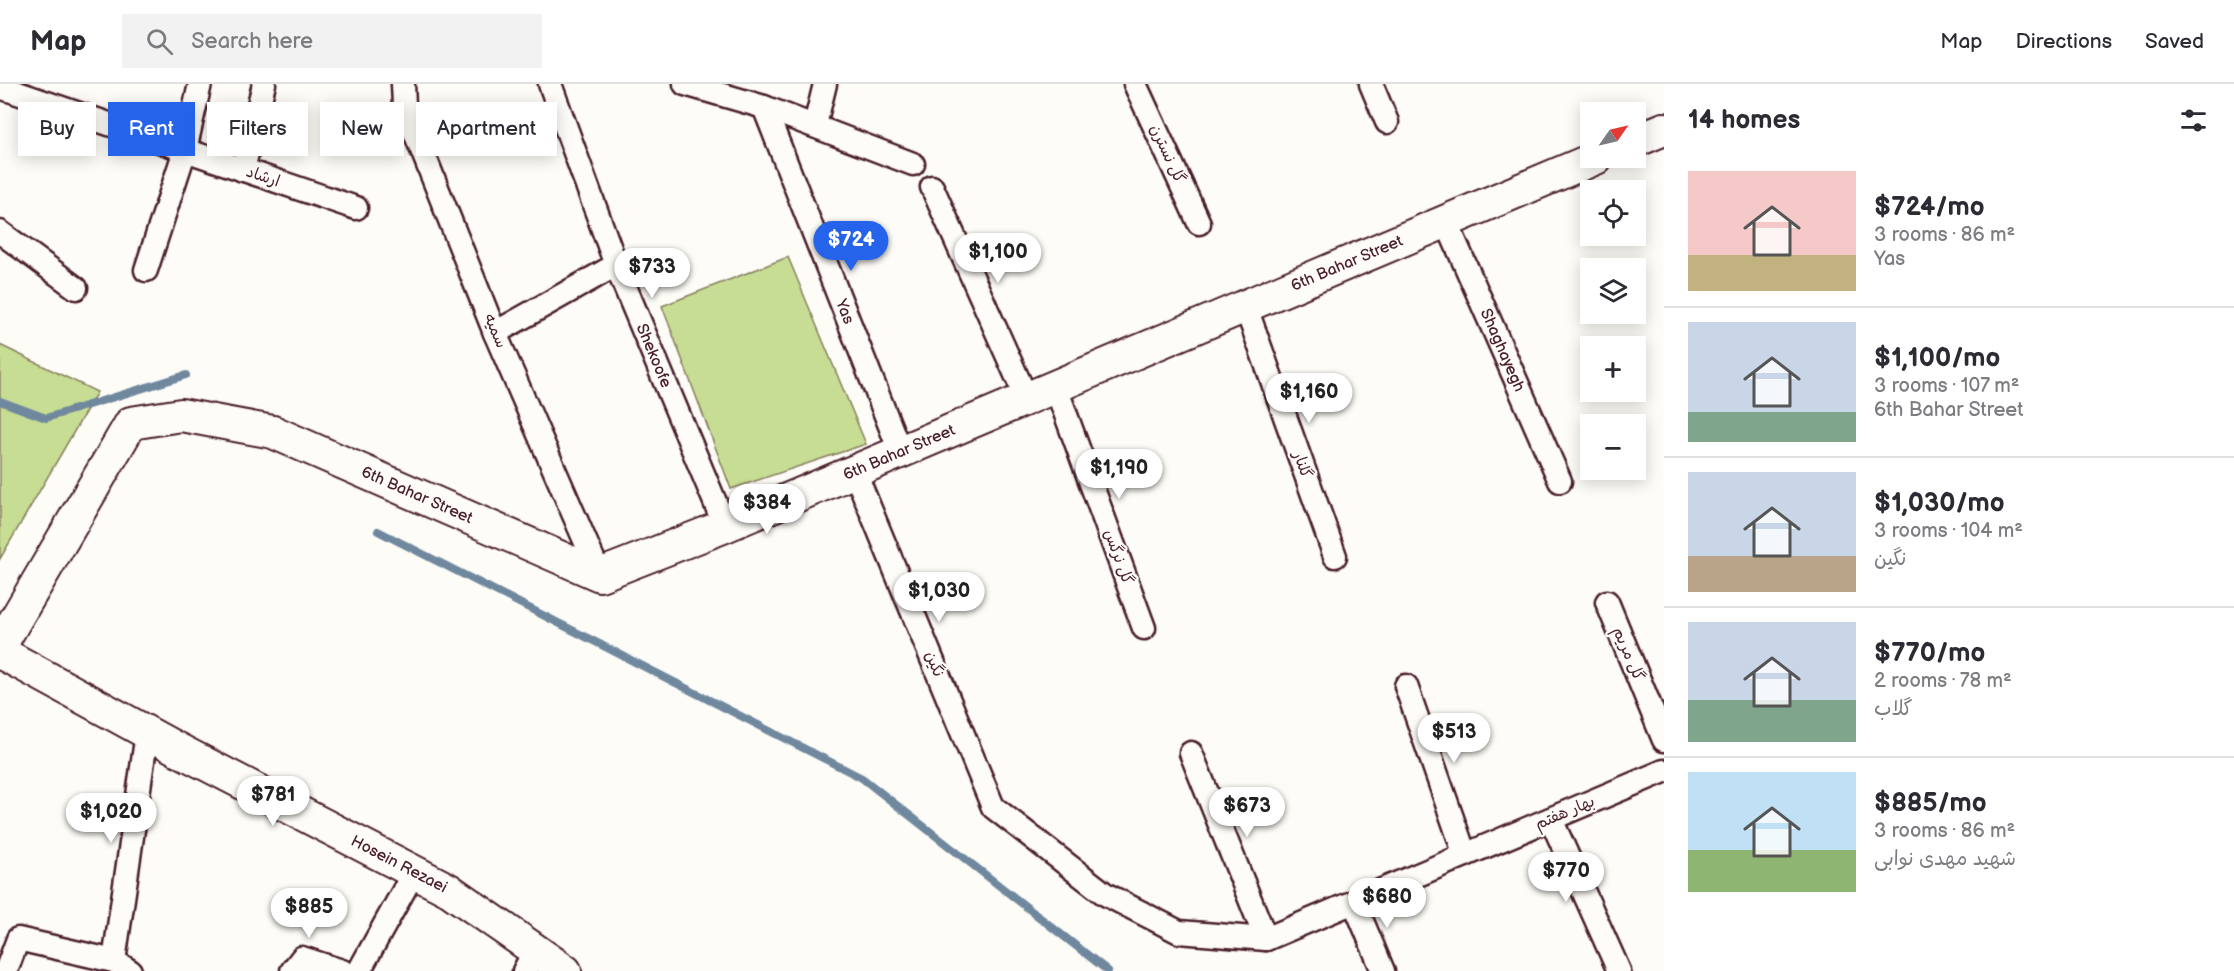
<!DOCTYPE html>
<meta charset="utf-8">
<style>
:root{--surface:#fff;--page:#f2f2f3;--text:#2b2b33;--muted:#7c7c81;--line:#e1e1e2;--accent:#2563eb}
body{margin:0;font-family:"Balsamiq Sans","Playpen Sans Arabic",sans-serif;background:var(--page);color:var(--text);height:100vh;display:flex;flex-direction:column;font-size:22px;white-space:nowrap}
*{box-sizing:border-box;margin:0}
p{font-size:20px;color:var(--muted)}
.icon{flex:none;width:33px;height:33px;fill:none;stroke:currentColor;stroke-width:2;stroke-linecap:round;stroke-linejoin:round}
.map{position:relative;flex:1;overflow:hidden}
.side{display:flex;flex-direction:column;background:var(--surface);width:570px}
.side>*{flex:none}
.top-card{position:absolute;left:18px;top:18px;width:570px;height:54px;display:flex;gap:12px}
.needle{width:39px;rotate:56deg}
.buttons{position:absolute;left:1580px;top:18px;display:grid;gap:12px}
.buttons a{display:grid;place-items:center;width:66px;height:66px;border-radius:0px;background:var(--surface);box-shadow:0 3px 15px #0003;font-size:30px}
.price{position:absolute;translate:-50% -51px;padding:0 14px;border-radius:21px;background:#fff;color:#222;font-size:20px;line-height:39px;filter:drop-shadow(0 2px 3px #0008)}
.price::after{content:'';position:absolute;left:50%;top:36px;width:18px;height:14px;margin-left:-9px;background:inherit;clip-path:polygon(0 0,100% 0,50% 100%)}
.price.selected{background:var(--accent);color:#fff}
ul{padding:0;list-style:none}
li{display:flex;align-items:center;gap:18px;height:150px;padding:0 24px}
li+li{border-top:2px solid var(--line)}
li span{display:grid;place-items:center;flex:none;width:168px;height:120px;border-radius:0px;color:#555}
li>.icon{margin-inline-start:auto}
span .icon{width:72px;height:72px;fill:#fffc;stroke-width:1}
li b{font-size:26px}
h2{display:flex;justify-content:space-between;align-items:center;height:72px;padding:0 24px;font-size:26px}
.pill{padding:0 21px;border-radius:0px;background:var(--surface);box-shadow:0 3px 15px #0003;font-size:21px;line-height:54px}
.pill.selected{background:var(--accent);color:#fff}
header{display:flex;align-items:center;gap:36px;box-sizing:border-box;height:84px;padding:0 30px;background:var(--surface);border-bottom:2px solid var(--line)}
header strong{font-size:28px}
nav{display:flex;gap:33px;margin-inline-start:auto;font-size:21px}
.search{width:420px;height:54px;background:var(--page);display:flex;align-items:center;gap:15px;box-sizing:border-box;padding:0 21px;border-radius:0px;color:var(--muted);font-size:22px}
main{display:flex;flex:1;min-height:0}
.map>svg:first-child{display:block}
</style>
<header>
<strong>Map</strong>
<div class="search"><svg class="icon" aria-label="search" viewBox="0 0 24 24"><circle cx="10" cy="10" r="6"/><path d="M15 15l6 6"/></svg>Search here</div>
<nav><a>Map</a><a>Directions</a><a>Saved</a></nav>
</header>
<main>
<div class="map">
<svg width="1664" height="887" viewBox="0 0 1664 887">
<rect width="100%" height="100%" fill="#fdfcf7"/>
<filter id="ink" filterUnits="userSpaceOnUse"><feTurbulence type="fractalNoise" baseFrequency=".0167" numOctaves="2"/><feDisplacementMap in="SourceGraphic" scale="12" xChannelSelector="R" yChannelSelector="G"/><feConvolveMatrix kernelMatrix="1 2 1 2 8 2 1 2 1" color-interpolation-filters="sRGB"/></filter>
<g filter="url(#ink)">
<g fill="#c6dd93" stroke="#887e5f" stroke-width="1.5">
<polygon points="788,173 866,360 731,405 662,222"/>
<polygon points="0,261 97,308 0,475"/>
</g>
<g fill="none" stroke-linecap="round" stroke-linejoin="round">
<g stroke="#70889e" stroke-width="8">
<polyline points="0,317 46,334 186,291"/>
<polyline points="378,447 862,694 1108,887"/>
</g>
<defs>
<g id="street">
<polyline points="403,0 404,21 495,249 600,491"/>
<path id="s1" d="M550,0L616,181L725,442"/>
<polyline points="685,0 764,23 913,80"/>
<polyline points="1135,0 1199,139"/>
<polyline points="1371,0 1387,38"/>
<polyline points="0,3 356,124"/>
<path id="s2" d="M764,23L900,367"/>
<polyline points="815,41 825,0"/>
<polyline points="243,86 264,0"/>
<polyline points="932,103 1026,313"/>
<path id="s3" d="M1446,137L1560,397"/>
<polyline points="0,148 76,204"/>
<polyline points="146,186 185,66 200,0"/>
<polyline points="1245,221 1335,472"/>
<polyline points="495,249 616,181"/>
<polyline points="1055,301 1144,544"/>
<polyline points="854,386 993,723 1105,810 1179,848 1266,855 1664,687"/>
<polyline points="1607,518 1664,656"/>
<polyline points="1406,602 1465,771"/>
<polyline points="1191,669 1266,855"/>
<polyline points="1551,735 1619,887"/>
<polyline points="1354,818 1383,887"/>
<polyline points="114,877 147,649"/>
<polyline points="6,887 18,855 114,877 130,887"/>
<polyline points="292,887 302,874 342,887"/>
<polyline points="359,887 414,788"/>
<polyline points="524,887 535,866"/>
</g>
<g id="secondary">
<polyline points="1635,57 1664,45"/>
<path id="s4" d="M0,562L131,339L181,331L273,348L600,491L725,442L1596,74"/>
<path id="s5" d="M0,568L177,665L449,806L565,887"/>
</g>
</defs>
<use href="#street" stroke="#4a1f2b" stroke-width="27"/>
<use href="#secondary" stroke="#4a1f2b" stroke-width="36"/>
<use href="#street" stroke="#fdfcf7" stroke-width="22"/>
<use href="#secondary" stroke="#fdfcf7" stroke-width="32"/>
</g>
</g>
<g text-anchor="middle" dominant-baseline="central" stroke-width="4.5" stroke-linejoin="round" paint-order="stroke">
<g font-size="16" fill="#4a1f2b" stroke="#fdfcf7">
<text transform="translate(1167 70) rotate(65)">گل نسترن</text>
<text transform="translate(263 93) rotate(19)">ارشاد</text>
<text stroke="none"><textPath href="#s4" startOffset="1569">6th Bahar Street</textPath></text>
<text stroke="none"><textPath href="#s2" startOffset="220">Yas</textPath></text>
<text transform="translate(495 247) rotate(67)">سمیه</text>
<text stroke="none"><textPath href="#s3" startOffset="141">Shaghayegh</textPath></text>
<text stroke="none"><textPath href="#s1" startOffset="291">Shekoofe</textPath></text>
<text stroke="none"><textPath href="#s4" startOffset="1083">6th Bahar Street</textPath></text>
<text transform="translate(1302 381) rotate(70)">گلنار</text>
<text stroke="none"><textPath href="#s4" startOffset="560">6th Bahar Street</textPath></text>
<text transform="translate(1118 473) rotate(70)">گل نرگس</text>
<text transform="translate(1628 570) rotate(67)">گل مریم</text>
<text transform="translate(934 580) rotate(68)">نگین</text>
<text transform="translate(1565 729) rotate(-23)">بهار هفتم</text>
<text stroke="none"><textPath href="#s5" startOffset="452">Hosein Rezaei</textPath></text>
</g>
</g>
</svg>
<div class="buttons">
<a><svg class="needle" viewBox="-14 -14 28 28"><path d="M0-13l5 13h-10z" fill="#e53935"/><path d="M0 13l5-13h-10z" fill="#7c7c81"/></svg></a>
<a><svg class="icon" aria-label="locate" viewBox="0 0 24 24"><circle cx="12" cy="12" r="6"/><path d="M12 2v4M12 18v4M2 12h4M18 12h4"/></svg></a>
<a><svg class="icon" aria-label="layers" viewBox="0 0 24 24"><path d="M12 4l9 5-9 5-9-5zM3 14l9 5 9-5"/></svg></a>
<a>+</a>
<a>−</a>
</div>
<b class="price selected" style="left:851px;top:188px">$724</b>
<b class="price" style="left:998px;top:200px">$1,100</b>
<b class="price" style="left:652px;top:215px">$733</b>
<b class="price" style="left:1309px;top:340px">$1,160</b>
<b class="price" style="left:1119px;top:416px">$1,190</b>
<b class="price" style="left:767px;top:451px">$384</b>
<b class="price" style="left:939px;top:539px">$1,030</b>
<b class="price" style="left:1454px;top:680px">$513</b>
<b class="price" style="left:273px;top:743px">$781</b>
<b class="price" style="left:1247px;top:754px">$673</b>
<b class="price" style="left:111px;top:760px">$1,020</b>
<b class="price" style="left:1566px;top:819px">$770</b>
<b class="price" style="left:1387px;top:845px">$680</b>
<b class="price" style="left:309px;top:855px">$885</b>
<div class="top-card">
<a class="pill">Buy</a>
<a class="pill selected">Rent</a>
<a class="pill">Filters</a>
<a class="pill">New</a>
<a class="pill">Apartment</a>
</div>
</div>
<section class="side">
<h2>14 homes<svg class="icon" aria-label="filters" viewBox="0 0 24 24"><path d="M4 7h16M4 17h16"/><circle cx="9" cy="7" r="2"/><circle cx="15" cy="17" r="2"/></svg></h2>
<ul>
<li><span style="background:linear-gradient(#f6c9c9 70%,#c2b280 0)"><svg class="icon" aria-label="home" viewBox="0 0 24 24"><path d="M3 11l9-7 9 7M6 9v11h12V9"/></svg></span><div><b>$724/mo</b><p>3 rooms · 86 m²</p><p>Yas</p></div></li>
<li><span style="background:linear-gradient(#c9d6e8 75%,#7fa58c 0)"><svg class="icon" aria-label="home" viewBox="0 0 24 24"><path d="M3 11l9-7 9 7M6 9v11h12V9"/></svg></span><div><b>$1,100/mo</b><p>3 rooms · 107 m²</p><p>6th Bahar Street</p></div></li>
<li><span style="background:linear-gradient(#c9d6e8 70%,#b9a48a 0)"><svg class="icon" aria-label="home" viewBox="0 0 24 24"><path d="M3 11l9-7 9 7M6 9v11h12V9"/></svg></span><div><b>$1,030/mo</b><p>3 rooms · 104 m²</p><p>نگین</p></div></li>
<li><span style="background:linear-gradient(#c9d6e8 65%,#7fa58c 0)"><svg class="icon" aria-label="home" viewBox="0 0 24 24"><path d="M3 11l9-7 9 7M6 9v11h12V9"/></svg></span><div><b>$770/mo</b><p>2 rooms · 78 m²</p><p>گلاب</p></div></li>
<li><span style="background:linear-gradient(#bfe0f5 65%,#8fb573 0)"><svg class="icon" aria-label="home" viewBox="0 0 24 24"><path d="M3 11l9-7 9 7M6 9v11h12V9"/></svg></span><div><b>$885/mo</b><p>3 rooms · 86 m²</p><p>شهید مهدی نوابی</p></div></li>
</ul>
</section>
</main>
